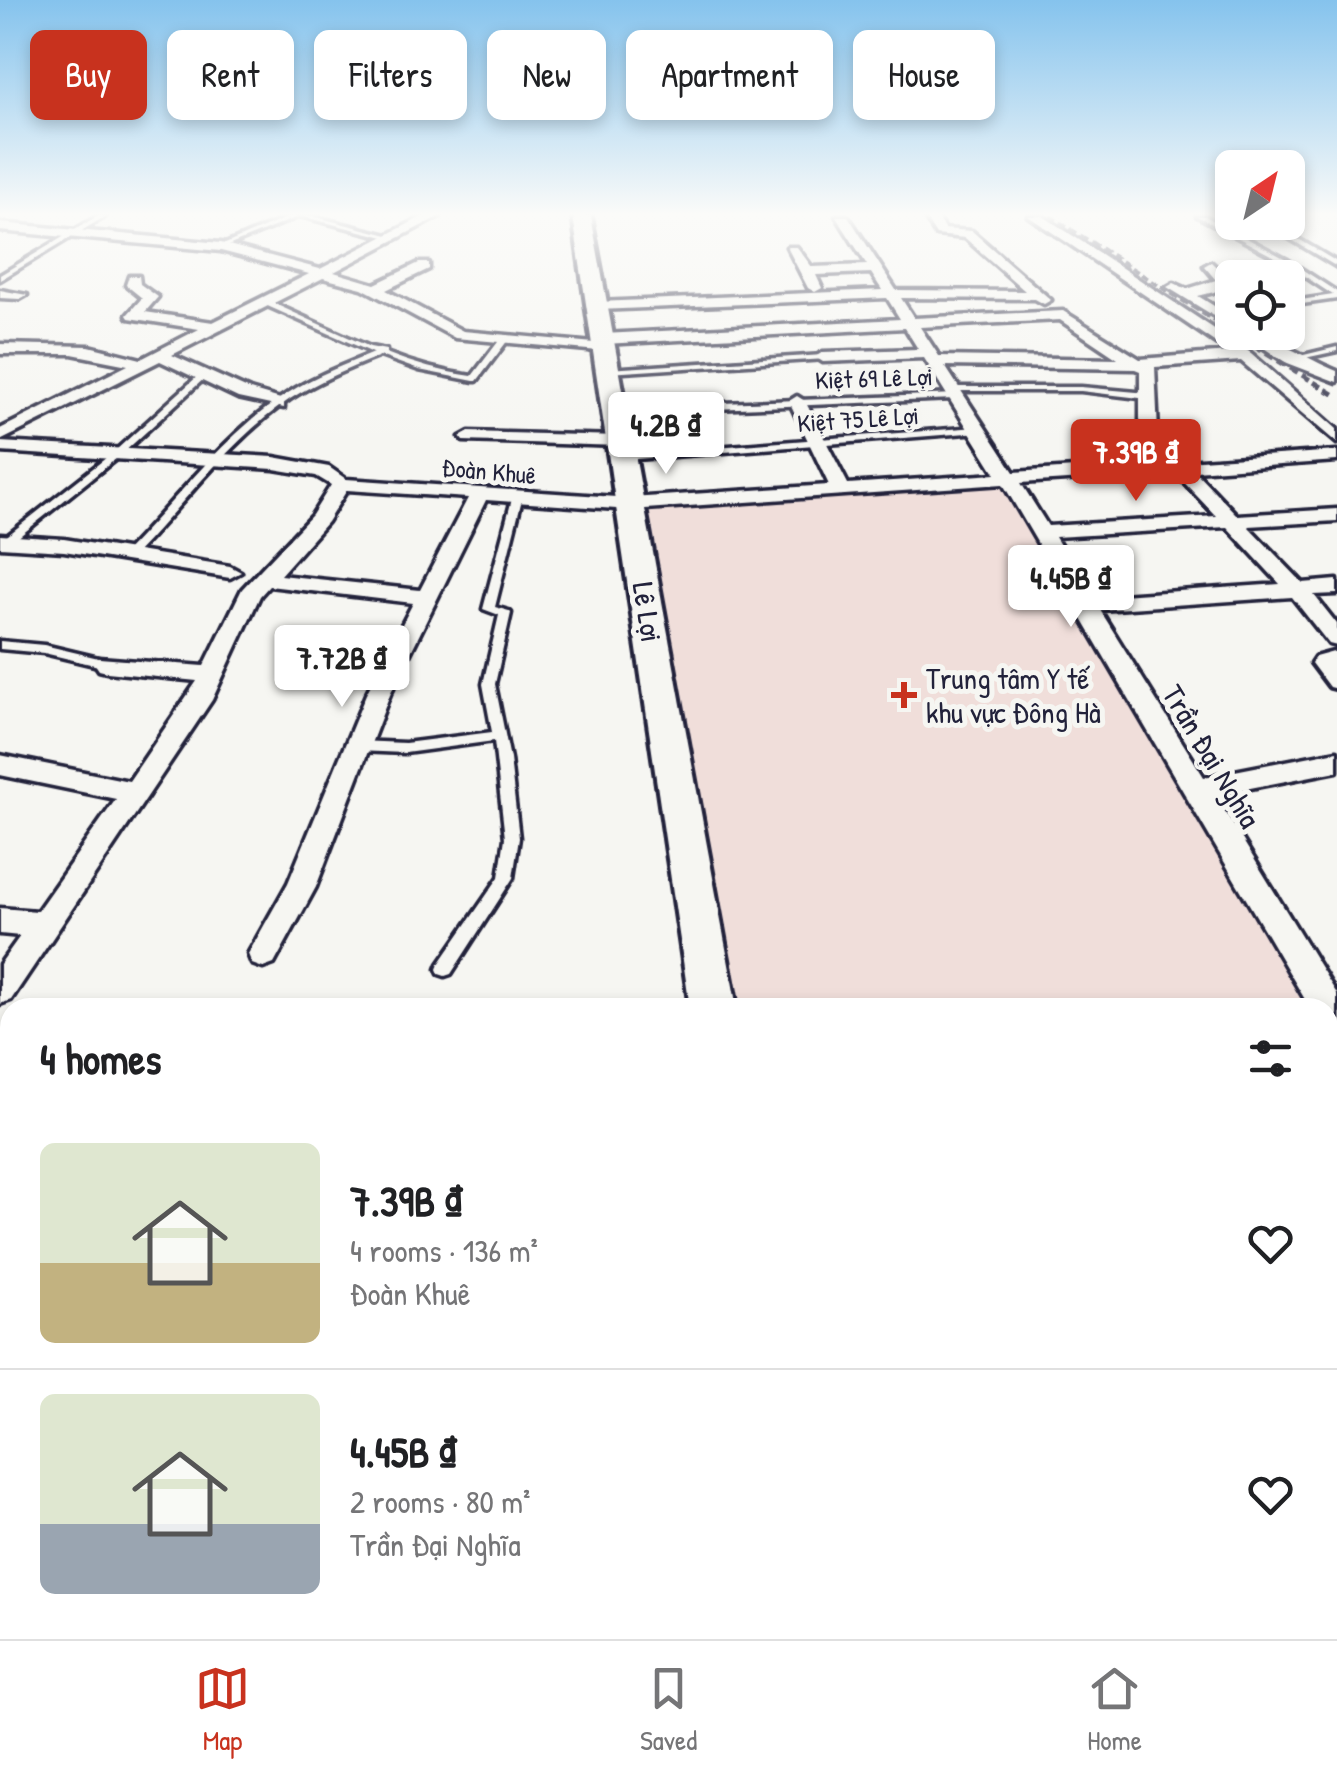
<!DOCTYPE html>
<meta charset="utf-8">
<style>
:root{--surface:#fff;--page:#f2f2f2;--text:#202124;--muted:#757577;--line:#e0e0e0;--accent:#c8321e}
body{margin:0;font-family:"Patrick Hand",sans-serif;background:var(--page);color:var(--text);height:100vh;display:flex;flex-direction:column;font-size:38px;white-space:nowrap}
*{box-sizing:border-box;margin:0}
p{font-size:32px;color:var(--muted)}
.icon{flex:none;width:55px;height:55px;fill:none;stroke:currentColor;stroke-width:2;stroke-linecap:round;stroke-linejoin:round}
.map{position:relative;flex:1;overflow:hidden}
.details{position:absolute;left:0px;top:998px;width:1338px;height:642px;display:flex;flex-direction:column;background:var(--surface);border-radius:30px 30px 0 0;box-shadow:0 5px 15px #0003}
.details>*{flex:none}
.guide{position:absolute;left:30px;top:30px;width:1278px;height:90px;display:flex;gap:20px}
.needle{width:65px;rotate:35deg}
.controls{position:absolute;left:1215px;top:150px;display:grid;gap:20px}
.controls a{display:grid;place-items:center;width:90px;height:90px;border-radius:15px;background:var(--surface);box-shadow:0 5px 15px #0003;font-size:50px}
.price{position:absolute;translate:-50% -85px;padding:0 22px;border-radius:10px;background:#fff;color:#222;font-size:32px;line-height:65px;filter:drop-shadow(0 2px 5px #0008)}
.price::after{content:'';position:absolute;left:50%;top:60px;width:30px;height:22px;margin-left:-15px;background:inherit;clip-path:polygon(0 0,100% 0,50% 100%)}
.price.active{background:var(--accent);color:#fff}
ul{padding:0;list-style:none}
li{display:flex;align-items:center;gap:30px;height:250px;padding:0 40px}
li+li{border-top:2px solid var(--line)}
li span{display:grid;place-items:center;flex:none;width:280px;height:200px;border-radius:15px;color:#555}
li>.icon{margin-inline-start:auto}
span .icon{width:120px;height:120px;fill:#fffc;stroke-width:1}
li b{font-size:42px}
h2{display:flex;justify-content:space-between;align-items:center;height:120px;padding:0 40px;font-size:42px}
.tag{padding:0 35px;border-radius:15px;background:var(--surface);box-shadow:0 5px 15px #0003;font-size:35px;line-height:90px}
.tag.active{background:var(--accent);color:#fff}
.menu{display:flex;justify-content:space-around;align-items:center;height:140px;border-top:2px solid var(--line);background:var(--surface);font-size:28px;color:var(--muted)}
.menu a{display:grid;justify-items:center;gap:5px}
.menu .active{color:var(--accent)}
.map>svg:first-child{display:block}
</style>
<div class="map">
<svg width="1337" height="1639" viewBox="0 0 1337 1639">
<rect width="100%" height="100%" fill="#f6f6f2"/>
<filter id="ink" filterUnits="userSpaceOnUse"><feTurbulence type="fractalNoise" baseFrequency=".01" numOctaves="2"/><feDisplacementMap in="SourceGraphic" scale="20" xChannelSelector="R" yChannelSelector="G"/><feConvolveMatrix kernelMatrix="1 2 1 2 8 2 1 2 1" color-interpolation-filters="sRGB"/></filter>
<g filter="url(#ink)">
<g fill="#f0deda">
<polygon points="1003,484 1233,881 1310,1007 737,1007 649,510"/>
<polygon points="1328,1196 1337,1196 1337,1639 881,1639 879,1630 1328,1630"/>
</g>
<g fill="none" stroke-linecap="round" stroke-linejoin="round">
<defs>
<g id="lane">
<polygon points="98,216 106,216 0,280 0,275"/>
<polygon points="291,216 300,216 223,248 218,247"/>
<polygon points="300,216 312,216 396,237 393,239"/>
<polygon points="1197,216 1205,216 1286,259 1337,292 1337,299 1288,306 1288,302 1333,295 1282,261"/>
<polygon points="1262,222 1270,222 1337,262 1337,267"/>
<path d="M266,300L370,347L386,350V353C414,364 442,372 472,376L501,338L508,340L477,381H474L419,370L380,356C349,368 318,381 290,399C229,441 184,504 133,556H125V552C178,498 224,434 288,393C314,376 344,365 373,353L263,304L262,302Z"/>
<polygon points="1337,347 1337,351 1291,361 1287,359"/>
<polygon points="823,355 827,357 826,359 608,373 604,371 608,369"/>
<polygon points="200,374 207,376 122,454 11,543 3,543 3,539 116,450"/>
<polygon points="947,387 1081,387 1148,393 1152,396 1148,399 1081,391 950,391 946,389"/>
<polygon points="957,394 957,398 954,399 615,413 611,410 615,407"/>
<polygon points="977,427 981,430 980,432 623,460 618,457 623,454"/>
<polygon points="517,496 522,499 495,607 509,611 511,613 495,684 510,759 519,838 513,878 451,974 445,976 439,974 437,969 439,964 499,877 505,838 494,741 405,753 357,751 351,746 357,741 405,743 492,732 483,684 499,615 483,609 512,499"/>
<polygon points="0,641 44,645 107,660 113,664 107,668 44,653 0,649"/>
</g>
<g id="street">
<polygon points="424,216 440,216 334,272 375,284 419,263 429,263 429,269 386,290 463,331 605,344 610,346 610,352 455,338 362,288 323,278 172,355 250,390 284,400 284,408 238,398 160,361 0,441 0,429 128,365 72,354 0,354 0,344 89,346 141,359 199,329 129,318 127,315 142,298 126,285 129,276 139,276 140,284 158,297 145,312 213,322 309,274 221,251 0,231 0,223 221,243 320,269"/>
<path d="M836,216H848L896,290L1025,291L965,238L936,235L924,216H936L944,229L972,231L1051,300L1044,304L1035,299L901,298L914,318L1063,311L1140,359L1229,352L1028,216H1043L1251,353L1337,429V443L1241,361L1155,367L1158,433L1185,461L1337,451V461L1195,471L1237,515L1337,509V521L1248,526L1303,583L1337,580V594L1314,595L1337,624V646L1329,644L1292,597L1100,610L1204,777L1337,751V771L1215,795L1337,994V1038L1328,1034V1008H1310L1003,484L631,510L486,500L390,694L316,887L274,964L263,968L252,964L248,954L288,883L366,694L413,603L269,586L260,596L212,700L11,1000L0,1004V964L20,936L0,934V908L37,911L116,799L0,775V755L129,781L197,681L107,672L99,670L95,664L99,658L204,666L242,589L312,515L331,485L316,476L274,469L0,452V442L274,457L329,467L346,479L631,498L829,485L789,401L797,396L805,401L848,484L996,474L924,358L823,362L815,357L823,352L918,349L905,328L603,344L595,339L603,334L900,319L887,298L597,310L590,306L597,302L882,290L871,273L816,275L822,288L815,292L808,288L787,247H797L812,267L867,265ZM1060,320L1118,359L939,356L920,327ZM945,366L1135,369L1140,371V434L1166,462L1014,472ZM1175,473L1216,516L1048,526L1021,483ZM347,490L468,498L420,590L280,575L327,522ZM1227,527L1280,584L1092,597L1055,537Z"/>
<polygon points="1211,262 1231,281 1214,292 1198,296 1232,317 1232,327 1167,287 1174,283 1187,289 1216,280 1204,266"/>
<polygon points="0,290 27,295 20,299 0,298"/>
<path d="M1240,332C1266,332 1309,360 1337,371V382L1285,362Z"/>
<polygon points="469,432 620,436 629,441 620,446 463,441 460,437"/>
<polygon points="0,535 64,539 230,566 241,572 230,578 64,551 0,547"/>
<polygon points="1337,651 1337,689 1329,687 1311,663 1315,657"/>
<polygon points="1337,1089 1337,1123 1328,1124 1328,1090"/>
<polygon points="213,1630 271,1630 267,1639 209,1639"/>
</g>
<g id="secondary">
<polygon points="573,216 591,216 737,1008 690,1008"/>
<polygon points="787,1630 857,1630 859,1639 789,1639"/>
</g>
</defs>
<use href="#lane" stroke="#22223b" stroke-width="7"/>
<use href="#street" stroke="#22223b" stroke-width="7"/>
<use href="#secondary" stroke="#22223b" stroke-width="8"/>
<use href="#lane" fill="#f6f6f2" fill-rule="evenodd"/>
<use href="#street" fill="#f6f6f2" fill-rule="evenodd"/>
<use href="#secondary" fill="#f6f6f2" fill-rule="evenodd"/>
<polyline stroke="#22223b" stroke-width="4" stroke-dasharray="8 4" stroke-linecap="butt" points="1050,216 1246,341"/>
<polyline stroke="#22223b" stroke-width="5" stroke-dasharray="9 5" stroke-linecap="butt" points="1242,339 1337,396"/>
</g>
</g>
<linearGradient id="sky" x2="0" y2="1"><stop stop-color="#85c3ed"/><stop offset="0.48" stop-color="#fbfbf9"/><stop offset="1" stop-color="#fbfbf9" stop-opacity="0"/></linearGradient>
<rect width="1337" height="446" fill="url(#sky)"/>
<path fill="#c8321e" stroke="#f6f6f2" stroke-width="4" d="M899 680h10v10h10v10h-10v10h-10v-10h-10v-10h10z"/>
<g text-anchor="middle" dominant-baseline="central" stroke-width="10" stroke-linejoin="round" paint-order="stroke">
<g font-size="25" fill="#22223b" stroke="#f6f6f2">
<text transform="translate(874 378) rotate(-2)">Kiệt 69 Lê Lợi</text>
<text transform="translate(858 419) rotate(-4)">Kiệt 75 Lê Lợi</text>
<text transform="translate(489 471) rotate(5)">Đoàn Khuê</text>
</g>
<g font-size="30" fill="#22223b" stroke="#f6f6f2">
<text transform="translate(648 612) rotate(81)">Lê Lợi</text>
<text transform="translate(1212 756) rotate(59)">Trần Đại Nghĩa</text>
</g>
<g font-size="30" fill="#22223b" stroke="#f6f6f2" text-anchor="start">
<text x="926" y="678">Trung tâm Y tế<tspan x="926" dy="34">khu vực Đông Hà</tspan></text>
</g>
</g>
</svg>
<div class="controls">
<a><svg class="needle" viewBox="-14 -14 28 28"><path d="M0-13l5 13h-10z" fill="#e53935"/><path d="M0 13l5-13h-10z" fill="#757577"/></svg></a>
<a><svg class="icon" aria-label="locate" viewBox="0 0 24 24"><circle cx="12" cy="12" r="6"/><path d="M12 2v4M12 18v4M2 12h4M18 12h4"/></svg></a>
</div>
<b class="price" style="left:666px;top:477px">4.2B ₫</b>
<b class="price active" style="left:1136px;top:504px">7.39B ₫</b>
<b class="price" style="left:1071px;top:630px">4.45B ₫</b>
<b class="price" style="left:342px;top:710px">7.72B ₫</b>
<div class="guide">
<a class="tag active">Buy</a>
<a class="tag">Rent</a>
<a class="tag">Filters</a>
<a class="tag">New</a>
<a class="tag">Apartment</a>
<a class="tag">House</a>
</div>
<section class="details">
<h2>4 homes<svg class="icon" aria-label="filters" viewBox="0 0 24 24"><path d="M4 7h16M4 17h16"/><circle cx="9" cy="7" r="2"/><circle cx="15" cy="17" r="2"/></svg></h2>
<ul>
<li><span style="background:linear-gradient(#dfe7d0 60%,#c2b280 0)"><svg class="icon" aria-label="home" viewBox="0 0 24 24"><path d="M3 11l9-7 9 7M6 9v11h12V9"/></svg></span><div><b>7.39B ₫</b><p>4 rooms · 136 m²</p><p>Đoàn Khuê</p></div><svg class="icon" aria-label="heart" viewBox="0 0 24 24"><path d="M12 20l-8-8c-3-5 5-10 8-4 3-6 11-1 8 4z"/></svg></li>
<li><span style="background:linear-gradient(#dfe7d0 65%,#9aa5b1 0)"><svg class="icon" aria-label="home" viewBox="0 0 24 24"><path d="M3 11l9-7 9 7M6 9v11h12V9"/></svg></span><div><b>4.45B ₫</b><p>2 rooms · 80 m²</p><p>Trần Đại Nghĩa</p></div><svg class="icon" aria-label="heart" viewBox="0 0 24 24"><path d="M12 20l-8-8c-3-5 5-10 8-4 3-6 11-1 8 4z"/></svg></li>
</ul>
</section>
</div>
<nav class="menu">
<a class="active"><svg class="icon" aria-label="map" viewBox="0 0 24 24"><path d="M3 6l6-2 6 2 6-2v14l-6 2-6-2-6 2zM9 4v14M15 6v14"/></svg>Map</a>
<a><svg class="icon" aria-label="saved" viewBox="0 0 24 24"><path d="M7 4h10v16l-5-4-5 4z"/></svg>Saved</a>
<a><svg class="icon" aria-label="home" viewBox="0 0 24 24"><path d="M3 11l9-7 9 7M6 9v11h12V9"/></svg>Home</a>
</nav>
